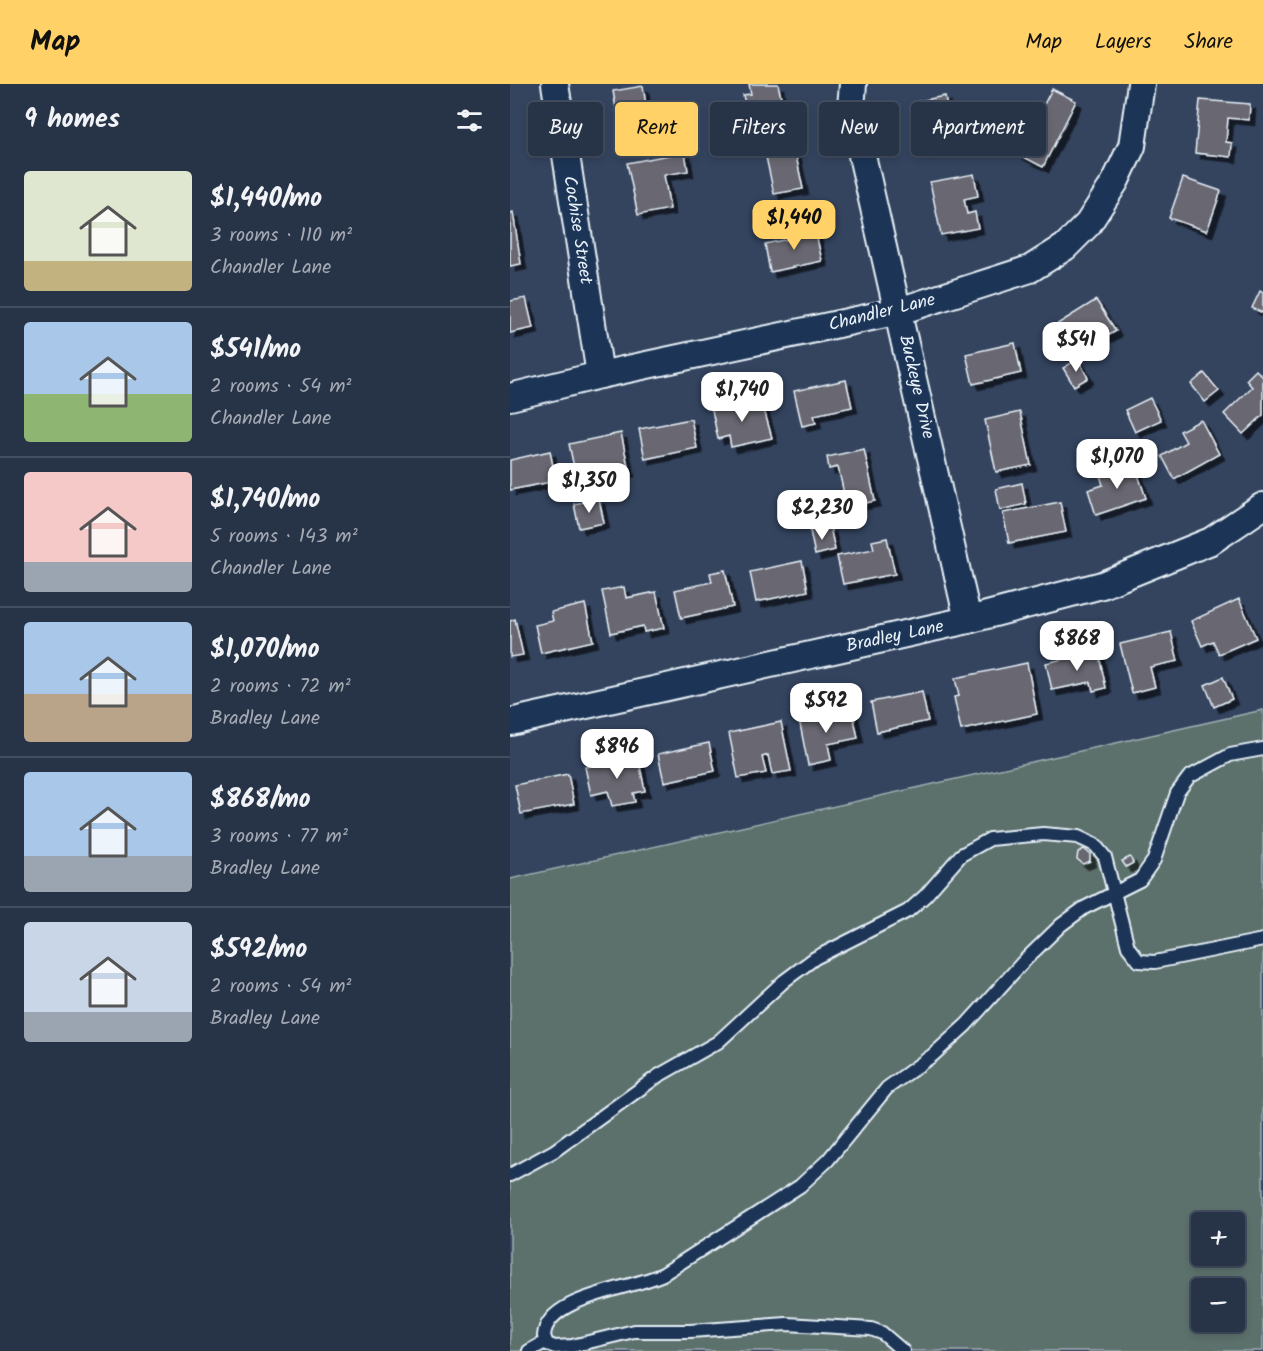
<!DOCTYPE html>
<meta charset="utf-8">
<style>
:root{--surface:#273347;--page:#2f3b4e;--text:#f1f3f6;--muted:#a4aab4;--line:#434e60;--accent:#ffd166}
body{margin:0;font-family:Kalam,sans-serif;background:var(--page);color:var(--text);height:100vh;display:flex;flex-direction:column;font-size:22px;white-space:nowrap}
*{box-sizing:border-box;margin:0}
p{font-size:20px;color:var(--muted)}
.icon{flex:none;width:33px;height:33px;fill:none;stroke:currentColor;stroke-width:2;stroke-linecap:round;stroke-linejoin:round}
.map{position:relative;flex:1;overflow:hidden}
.panel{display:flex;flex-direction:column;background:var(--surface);width:510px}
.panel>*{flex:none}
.banner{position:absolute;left:18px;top:18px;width:570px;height:54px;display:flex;gap:12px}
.tools{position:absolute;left:681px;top:1128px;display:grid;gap:12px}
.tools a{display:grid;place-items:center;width:54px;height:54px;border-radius:6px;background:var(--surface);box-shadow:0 3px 9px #0003,0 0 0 2px var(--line);font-size:30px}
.price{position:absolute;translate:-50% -51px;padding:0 14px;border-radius:12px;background:#fff;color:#222;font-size:20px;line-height:39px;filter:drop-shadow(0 2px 3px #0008)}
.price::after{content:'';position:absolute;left:50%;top:36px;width:18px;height:14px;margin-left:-9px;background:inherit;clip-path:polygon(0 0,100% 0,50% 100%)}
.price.selected{background:var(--accent);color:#111}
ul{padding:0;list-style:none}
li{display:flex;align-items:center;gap:18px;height:150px;padding:0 24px}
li+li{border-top:2px solid var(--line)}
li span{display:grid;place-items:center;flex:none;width:168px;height:120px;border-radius:6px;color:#555}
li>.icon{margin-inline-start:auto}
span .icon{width:72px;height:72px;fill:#fffc;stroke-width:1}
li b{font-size:26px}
h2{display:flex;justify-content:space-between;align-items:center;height:72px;padding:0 24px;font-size:26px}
.pill{padding:0 21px;border-radius:6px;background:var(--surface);box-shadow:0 3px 9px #0003,0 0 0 2px var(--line);font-size:21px;line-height:54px}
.pill.selected{background:var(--accent);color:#111}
header{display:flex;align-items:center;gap:36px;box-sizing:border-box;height:84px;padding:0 30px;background:var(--accent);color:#111}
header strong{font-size:28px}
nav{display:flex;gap:33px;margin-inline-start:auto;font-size:21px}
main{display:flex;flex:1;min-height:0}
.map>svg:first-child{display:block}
</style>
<header>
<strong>Map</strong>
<nav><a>Map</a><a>Layers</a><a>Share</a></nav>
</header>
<main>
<section class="panel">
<h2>9 homes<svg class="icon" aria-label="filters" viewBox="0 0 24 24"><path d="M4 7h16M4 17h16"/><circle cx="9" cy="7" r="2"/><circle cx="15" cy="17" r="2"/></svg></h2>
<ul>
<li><span style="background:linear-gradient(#dfe7d0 75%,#c2b280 0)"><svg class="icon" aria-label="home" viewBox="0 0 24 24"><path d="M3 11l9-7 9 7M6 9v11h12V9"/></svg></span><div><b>$1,440/mo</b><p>3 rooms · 110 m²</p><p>Chandler Lane</p></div></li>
<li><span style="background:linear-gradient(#a9c7e8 60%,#8fb573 0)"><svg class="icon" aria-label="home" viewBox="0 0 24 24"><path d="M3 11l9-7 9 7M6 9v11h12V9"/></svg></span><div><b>$541/mo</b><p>2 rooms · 54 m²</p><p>Chandler Lane</p></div></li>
<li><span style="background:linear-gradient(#f6c9c9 75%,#9aa5b1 0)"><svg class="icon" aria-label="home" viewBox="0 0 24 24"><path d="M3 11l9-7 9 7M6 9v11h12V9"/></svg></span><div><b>$1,740/mo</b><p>5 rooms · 143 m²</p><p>Chandler Lane</p></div></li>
<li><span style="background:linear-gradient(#a9c7e8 60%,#b9a48a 0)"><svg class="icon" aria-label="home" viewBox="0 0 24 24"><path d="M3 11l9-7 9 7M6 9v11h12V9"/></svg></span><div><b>$1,070/mo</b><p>2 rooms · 72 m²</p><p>Bradley Lane</p></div></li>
<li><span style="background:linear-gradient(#a9c7e8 70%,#9aa5b1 0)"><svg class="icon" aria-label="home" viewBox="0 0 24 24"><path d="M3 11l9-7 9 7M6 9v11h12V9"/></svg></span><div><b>$868/mo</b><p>3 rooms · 77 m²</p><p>Bradley Lane</p></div></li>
<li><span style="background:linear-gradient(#c9d6e8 75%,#9aa5b1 0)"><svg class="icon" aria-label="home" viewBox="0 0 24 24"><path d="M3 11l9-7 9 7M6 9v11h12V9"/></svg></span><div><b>$592/mo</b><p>2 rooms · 54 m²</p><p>Bradley Lane</p></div></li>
</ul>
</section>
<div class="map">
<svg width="753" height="1267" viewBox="0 0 753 1267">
<defs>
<filter id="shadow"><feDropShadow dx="5.5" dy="5.5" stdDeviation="0" flood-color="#0009"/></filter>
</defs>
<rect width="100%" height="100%" fill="#34445f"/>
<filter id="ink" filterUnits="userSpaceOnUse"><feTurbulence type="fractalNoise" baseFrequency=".0167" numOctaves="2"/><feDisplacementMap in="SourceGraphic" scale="12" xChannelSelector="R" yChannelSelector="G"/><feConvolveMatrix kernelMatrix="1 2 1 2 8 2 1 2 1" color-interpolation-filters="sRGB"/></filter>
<g filter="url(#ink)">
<path fill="#5b706c" stroke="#a2b0b2" stroke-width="1.5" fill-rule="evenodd" d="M753,626V1267H0V795ZM692,1138H724V1172H692ZM692,1204H724V1238H692Z"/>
<g fill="#696772" stroke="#e8f1f8" stroke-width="1.5" filter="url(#shadow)">
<polygon points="239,0 268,0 272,18 236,25 233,11 241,10"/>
<polygon points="133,2 139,40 146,38 148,52 112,59 103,7"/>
<polygon points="542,5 566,17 533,83 508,70"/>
<polygon points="435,12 441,47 449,46 452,64 413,70 404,18"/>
<polygon points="690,16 740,20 739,36 718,34 716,58 722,59 721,73 685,69"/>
<polygon points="235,38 239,58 217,62 213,42"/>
<polygon points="282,53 293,105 264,110 253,59"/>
<polygon points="175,68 178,87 154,91 160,125 128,131 117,79"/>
<polygon points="464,90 468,112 454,115 457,130 465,128 468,144 431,151 420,98"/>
<polygon points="673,94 711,107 697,147 659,134"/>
<polygon points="271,122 275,141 251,146 248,127"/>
<polygon points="3,128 11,180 0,182 0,129"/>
<polygon points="304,140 312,177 260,188 255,160 292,152 290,143"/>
<polygon points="750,207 753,209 753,229 742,224"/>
<polygon points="16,214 23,244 0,249 0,217"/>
<polygon points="586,216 606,247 596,253 591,245 556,267 541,244"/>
<polygon points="505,259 511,289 463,300 456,270"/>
<polygon points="568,275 578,294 564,302 553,284"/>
<polygon points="746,286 753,293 753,331 733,350 714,330 742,303 736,296"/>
<polygon points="694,289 709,307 695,318 681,300"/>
<polygon points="336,296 342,323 304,331 306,339 292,342 284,307"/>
<polygon points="640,314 651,336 625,348 615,326"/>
<polygon points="251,315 262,354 221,363 219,352 208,355 202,326"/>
<polygon points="510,328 521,381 486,388 475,336"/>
<polygon points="181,335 187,364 135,375 129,345"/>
<polygon points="691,336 709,370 664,395 652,372 676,358 670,347"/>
<polygon points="111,349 119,387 106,390 105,384 66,393 59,360"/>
<polygon points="354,365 365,417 337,423 328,383 319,385 317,373"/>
<polygon points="40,367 46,397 0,406 0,376"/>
<polygon points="624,379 636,414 586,431 578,406 593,401 590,391"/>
<polygon points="512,399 516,420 490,426 486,405"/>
<polygon points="89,415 94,439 69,444 64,420"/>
<polygon points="550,418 556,448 499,459 493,429"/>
<polygon points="320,443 325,466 305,471 300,447"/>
<polygon points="377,454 385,490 333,500 327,472 364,465 362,457"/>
<polygon points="292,477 298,507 246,518 240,488"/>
<polygon points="215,486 223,523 171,534 165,506 202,498 200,489"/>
<polygon points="114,503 116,514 146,508 154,544 134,548 133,542 101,549 92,507"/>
<polygon points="729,515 746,554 709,570 703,557 692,562 681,537"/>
<polygon points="75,520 83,557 31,569 25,541 43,537 41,528"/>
<polygon points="5,535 13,571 0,573 0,537"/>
<polygon points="661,548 668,577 640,583 645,603 622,609 610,560"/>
<polygon points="588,567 596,604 583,607 581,598 542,606 536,579"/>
<polygon points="517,579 527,630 451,646 444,613 449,612 445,594"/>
<polygon points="713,593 722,615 704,623 695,601"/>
<polygon points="412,608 418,637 367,648 361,618"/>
<polygon points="342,625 348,654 318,660 321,676 298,681 289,635"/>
<polygon points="271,638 281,687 262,690 258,671 252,673 256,689 228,694 219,649"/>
<polygon points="199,659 205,687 154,698 148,670"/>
<polygon points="128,672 135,707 123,709 125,718 102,722 98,707 81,711 75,683"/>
<polygon points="58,690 64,720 11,730 5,701"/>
<polygon points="574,765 580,770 580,777 573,780 567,775 568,768"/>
<polygon points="620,773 623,779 616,783 612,777"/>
</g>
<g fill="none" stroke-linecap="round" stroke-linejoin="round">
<defs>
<g id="service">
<polyline points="0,1091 44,1067 148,992 208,958 274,897 305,874 398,827 415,812 451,771 480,755 533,750 568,753 585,761 595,773 618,863 629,877 645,878 753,856"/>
<polyline points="19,1267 35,1258"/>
<path d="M393,1267L372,1249L361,1245L277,1240L180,1247H124L62,1262L45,1263L37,1260L34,1252C36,1212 123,1205 153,1190L290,1102L318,1076L377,1004L423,971L456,941L513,878L551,841L574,824L630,796L644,776L667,709L679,693L720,671L753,665"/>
</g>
<g id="minor">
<polyline points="45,0 90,291"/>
<polyline points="343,0 341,23 458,536"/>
<polyline points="0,313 90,291 389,227 520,185 555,163 578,140 605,98 622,62 631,0"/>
<polyline points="0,638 458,536 592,501 701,457 753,422"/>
</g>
</defs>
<use href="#service" stroke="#e8f1f8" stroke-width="16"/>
<use href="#minor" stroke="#e8f1f8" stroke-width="30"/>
<use href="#service" stroke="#1d3557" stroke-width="12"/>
<use href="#minor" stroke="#1d3557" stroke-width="26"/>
</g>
</g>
<g text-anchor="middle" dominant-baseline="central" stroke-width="6" stroke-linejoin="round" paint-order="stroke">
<g font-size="18" fill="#e8f1f8" stroke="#1d3557">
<text transform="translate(67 146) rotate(81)">Cochise Street</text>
<text transform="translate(372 229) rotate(-14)">Chandler Lane</text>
<text transform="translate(406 303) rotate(77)">Buckeye Drive</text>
<text transform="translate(385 553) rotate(-12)">Bradley Lane</text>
</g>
</g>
</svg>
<div class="tools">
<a>+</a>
<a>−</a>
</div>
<b class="price selected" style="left:284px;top:167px">$1,440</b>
<b class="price" style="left:566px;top:289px">$541</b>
<b class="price" style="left:232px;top:339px">$1,740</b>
<b class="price" style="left:607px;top:406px">$1,070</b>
<b class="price" style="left:79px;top:430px">$1,350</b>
<b class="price" style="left:312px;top:457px">$2,230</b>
<b class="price" style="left:567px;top:588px">$868</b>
<b class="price" style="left:316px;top:650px">$592</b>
<b class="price" style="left:107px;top:696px">$896</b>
<div class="banner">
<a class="pill">Buy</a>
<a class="pill selected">Rent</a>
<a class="pill">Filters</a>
<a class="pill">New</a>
<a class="pill">Apartment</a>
</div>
</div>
</main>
